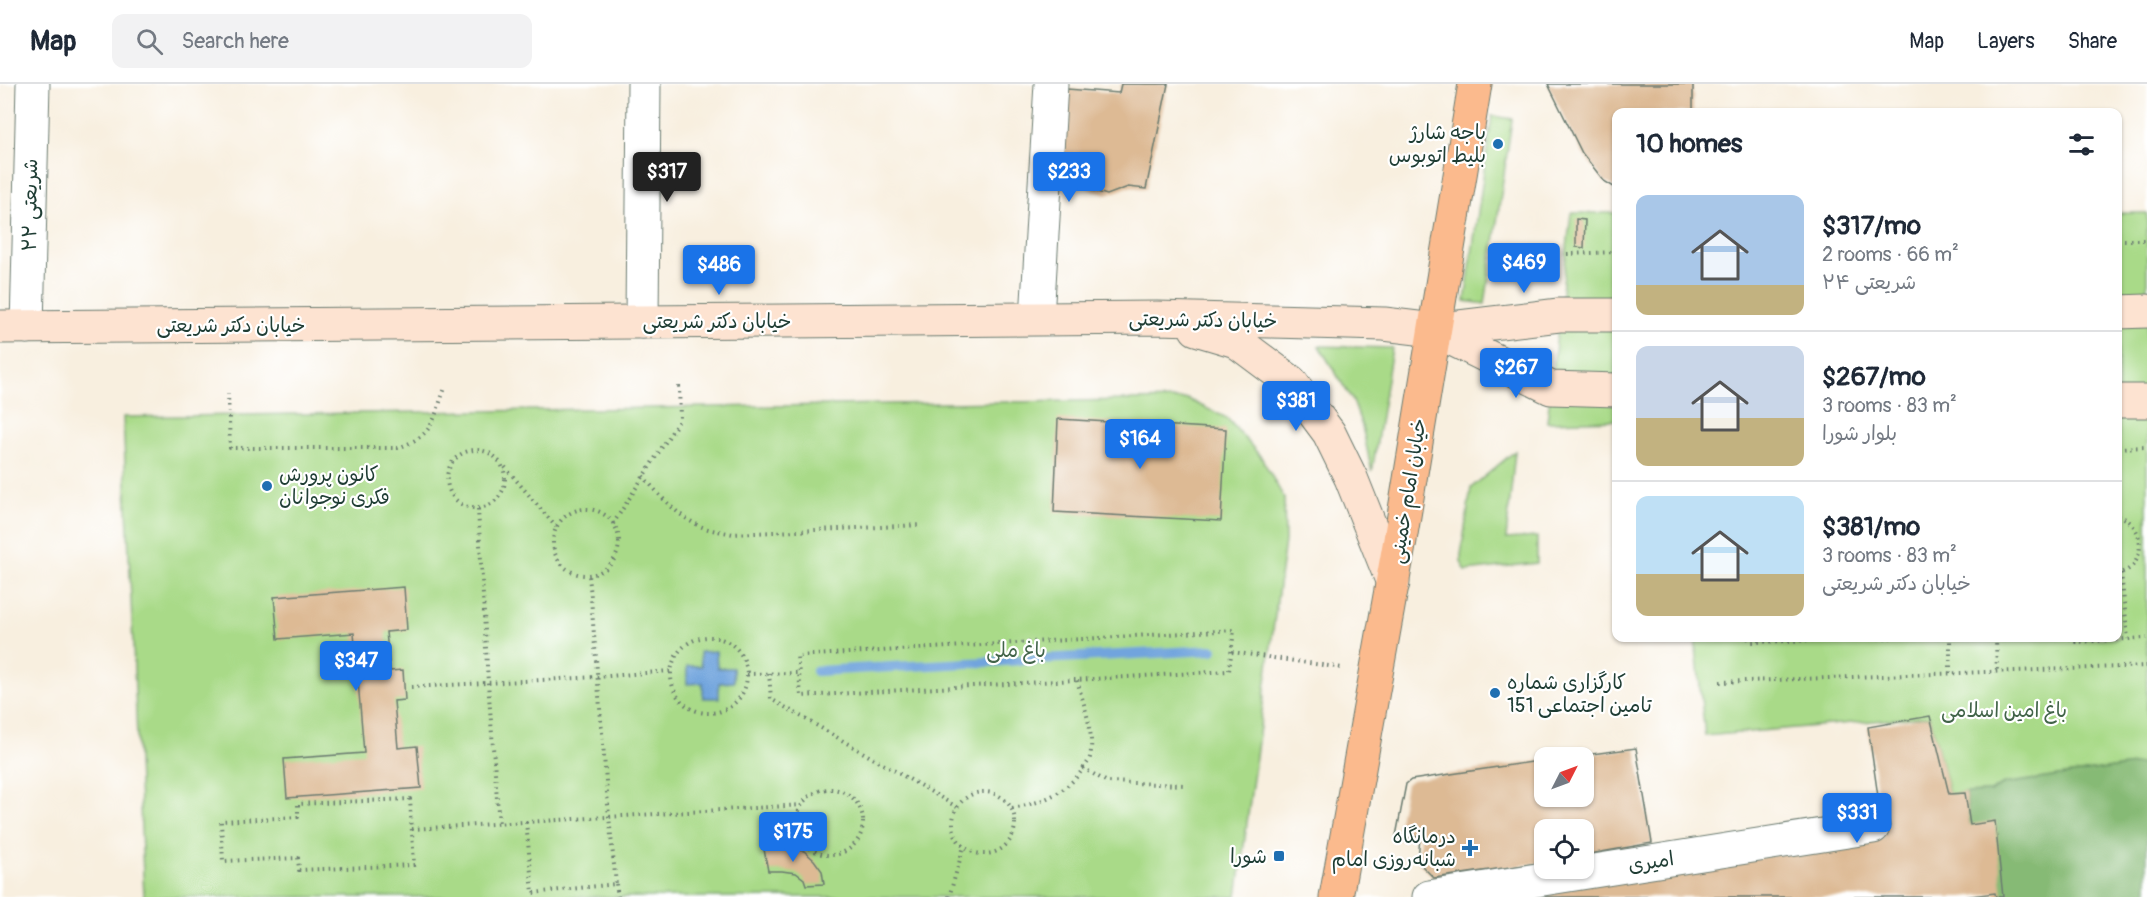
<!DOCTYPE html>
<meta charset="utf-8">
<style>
:root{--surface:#fff;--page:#f2f2f3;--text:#1f2937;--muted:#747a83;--line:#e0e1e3;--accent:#1a73e8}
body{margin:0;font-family:Pangolin,"Playpen Sans Arabic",sans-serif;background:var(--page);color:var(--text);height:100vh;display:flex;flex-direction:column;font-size:22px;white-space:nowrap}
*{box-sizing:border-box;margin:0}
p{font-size:20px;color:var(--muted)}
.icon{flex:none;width:33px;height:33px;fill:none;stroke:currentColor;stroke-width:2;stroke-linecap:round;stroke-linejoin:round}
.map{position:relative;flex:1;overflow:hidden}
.drawer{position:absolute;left:1612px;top:24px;width:510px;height:534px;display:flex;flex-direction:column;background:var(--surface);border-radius:12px;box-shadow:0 2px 4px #0004}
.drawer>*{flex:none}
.needle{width:39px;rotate:48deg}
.tools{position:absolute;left:1534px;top:663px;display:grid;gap:12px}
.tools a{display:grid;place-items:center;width:60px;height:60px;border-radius:12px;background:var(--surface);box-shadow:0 2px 4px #0004;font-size:30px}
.price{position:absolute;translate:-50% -51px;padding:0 14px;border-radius:6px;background:var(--accent);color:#fff;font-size:20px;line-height:39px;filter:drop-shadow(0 2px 3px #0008)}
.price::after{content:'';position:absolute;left:50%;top:36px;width:18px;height:14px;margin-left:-9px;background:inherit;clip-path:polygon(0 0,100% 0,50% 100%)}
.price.current{background:#222;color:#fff}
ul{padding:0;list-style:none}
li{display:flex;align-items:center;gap:18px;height:150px;padding:0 24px}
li+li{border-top:2px solid var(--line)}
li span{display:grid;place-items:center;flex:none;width:168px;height:120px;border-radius:12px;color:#555}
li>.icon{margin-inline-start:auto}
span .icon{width:72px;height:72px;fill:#fffc;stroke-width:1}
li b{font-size:26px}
h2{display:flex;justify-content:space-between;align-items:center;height:72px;padding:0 24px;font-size:26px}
header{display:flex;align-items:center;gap:36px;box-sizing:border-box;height:84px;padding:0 30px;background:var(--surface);border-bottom:2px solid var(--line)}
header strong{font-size:28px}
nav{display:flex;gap:33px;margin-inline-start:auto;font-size:21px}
.search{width:420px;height:54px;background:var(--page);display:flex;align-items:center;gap:15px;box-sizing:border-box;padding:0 21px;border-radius:12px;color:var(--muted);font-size:22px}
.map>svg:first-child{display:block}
</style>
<header>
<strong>Map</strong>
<div class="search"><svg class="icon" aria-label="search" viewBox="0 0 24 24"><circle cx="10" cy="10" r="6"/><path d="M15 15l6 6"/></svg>Search here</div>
<nav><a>Map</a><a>Layers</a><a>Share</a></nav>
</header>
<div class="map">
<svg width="2147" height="813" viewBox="0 0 2147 813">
<rect width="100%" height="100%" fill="#fff"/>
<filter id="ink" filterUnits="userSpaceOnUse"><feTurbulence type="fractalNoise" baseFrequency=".0167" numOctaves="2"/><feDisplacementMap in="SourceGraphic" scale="12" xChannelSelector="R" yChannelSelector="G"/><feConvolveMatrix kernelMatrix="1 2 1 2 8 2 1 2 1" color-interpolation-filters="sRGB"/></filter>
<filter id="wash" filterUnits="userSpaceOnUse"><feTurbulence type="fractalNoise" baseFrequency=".008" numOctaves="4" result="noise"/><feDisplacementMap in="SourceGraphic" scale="24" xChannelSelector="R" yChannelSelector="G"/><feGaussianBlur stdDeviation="1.35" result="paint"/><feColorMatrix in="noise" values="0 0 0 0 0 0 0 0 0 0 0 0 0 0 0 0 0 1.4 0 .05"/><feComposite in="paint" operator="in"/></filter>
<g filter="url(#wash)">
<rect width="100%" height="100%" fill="#f8efdf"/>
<g fill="#a9da88" stroke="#648c5e" stroke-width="1.5">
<polygon points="1492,32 1512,35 1485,220 1465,217"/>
<polygon points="1571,129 1617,129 1617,336 1547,338"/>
<polygon points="2118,129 2147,129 2147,679 2004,700 1990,708 1949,710 1930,632 1705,652 1695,554 2118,554"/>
<polygon points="1319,262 1392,264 1372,388 1362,342 1353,317"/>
<polygon points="1187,315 1227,334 1261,373 1284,414 1285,457 1237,813 144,813 123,333"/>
<polygon points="1515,367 1506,455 1537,453 1537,479 1466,487 1461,478 1461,471 1471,404"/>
</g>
<polygon fill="#86ba74" stroke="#527c54" stroke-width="1.5" points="2147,679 2147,813 2003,813 1970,741 1965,709 1990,708 2004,700"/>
<polygon fill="#71a4dd" stroke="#487088" stroke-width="1.5" points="716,567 717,584 733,584 734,598 719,599 719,614 703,614 703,599 687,600 687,582 701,582 700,568"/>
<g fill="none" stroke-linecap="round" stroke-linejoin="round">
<polyline stroke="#71a4dd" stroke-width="10" points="816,587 1213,566"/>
</g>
<g id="blocks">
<g fill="#ddba94">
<polygon points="1121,0 1168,0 1146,105 1128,103 1107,111 1091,106 1081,98 1058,95 1067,5 1119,9"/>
<polygon points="1548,0 1693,0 1693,28 1617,28 1617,105 1604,97 1582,69"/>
<polygon points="1576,135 1585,136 1584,164 1576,163"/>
<polygon points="1058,335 1226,345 1221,437 1054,428"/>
<polygon points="404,503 407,546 386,548 390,587 403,586 405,616 394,617 398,664 417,662 421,704 287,714 284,675 364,669 354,549 278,555 274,513"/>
<polygon points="1930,632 1949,710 1965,709 1970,741 1995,737 2003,813 1996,813 1995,809 1963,813 1503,813 1884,754 1868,643"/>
<polygon points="1636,664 1652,759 1584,771 1584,746 1545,746 1545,778 1434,794 1418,778 1420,752 1399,756 1396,752 1406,700 1411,696 1545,676 1545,712 1584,712 1584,674 1577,672"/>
<polygon points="786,758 787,764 804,767 814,776 822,787 824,800 806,801 804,795 796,789 782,787 768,787 763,760"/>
</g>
</g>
</g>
<g filter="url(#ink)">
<use href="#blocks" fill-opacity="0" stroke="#6b7b70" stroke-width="1.5"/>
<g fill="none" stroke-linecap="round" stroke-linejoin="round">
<defs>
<g id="street">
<polyline points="1037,234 1051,0"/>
<polyline points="642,238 644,0"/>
<polyline points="27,243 33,0"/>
<polyline points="1429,813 1873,743"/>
</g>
<g id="secondary">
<polyline points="2118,228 2147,227"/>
<polyline points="0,243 1157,234 1384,240 1434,246 1559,231 1617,231"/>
<polyline points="1196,245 1236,257 1291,298 1329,349 1351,394 1393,499"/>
<polyline points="1434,246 1551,304 1617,306"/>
<polyline points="2118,317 2147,317"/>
</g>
<polyline id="primary" points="1336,813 1400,456 1475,0"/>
</defs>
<use href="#street" stroke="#6b7b70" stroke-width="35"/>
<use href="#secondary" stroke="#6b7b70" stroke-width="35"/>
<use href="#primary" stroke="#6b7b70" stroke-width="35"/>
<g stroke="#6b7b70" stroke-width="4" stroke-dasharray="1.5 4.5" stroke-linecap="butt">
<polyline points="2118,156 2147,156"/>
<polyline points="1567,170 1617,168"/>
<path d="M228,309L230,364H398C435,350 432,338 445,304"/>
<polyline points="2118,364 2147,363"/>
<circle cx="476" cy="395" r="29"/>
<polyline points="505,383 556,443"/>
<path d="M643,392C660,412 679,435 705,444C714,447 724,448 733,450L921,441"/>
<polyline points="478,425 488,599 499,740"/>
<circle cx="586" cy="458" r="33"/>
<path d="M2118,432C2147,439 2147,485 2118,489"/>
<polyline points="613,440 680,335 679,300"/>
<polyline points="2121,489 2128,555"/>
<circle cx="709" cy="591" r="38"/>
<polyline points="1748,554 1752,558 1891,554"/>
<polyline points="1996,554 1997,589"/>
<polyline points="2070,554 2076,558 2147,554"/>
<polyline points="1232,568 1343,584"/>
<polyline points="769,589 771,615 957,723"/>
<polyline points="1950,589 1950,554"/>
<polyline points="747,590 799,589 797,572 1234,546 1229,587 801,612 799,589"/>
<polyline points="1720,598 2147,582"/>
<polyline points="411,603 597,593 670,587"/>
<polyline points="1083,684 1107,698 1185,701"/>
<circle cx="830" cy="738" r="33"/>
<circle cx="984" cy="739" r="31"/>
<polygon points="410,715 414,781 299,786 298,774 223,777 221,737 298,733 298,720"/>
<path d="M1012,724C1041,719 1065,710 1083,685C1085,681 1089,678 1090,673C1095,649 1083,619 1077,596"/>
<polyline points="526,738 533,809 616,800 609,733 589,490"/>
<polyline points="412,745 802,721"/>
<polyline points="616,800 618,813"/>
<polyline points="949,813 964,762"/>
</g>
<use href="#street" stroke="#fff" stroke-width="33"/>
<use href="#secondary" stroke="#fde3d1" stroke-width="33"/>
<use href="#primary" stroke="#fbba8d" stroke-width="33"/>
</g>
</g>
<g fill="#1f6fb2" stroke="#fff" stroke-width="2">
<circle cx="1498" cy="60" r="6"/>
<circle cx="267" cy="402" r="6"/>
<circle cx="1495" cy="609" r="6"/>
<path d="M1467 755h6v6h6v6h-6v6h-6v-6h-6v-6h6z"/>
<rect x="1273" y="766" width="12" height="12" rx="3"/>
</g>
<g text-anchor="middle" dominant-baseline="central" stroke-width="4.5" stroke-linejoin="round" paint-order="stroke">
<g font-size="20" fill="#1f3d34" stroke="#fff" text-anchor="end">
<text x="1486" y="48">باجه شارژ<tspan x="1486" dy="23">بلیط اتوبوس</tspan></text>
<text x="279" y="390" text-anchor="start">کانون پرورش<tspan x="279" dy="23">فکری نوجوانان</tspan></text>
<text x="1507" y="598" text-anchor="start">کارگزاری شماره<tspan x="1507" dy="23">151 تامین اجتماعی</tspan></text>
<text x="1456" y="752">درمانگاه<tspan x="1456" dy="23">شبانه‌روزی امام</tspan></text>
<text x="1267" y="772">شورا</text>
</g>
<g font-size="20" fill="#1f3d34" stroke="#fff">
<text transform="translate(30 121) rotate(-89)">شریعتی ۲۲</text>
<text transform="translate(1203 236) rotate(1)">خیابان دکتر شریعتی</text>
<text x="717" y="237">خیابان دکتر شریعتی</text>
<text x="231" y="241">خیابان دکتر شریعتی</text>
<text transform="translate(1408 407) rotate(-81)">خیابان امام خمینی</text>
<text transform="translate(1651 778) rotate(-9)">امیری</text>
</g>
<g font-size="20" fill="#426449" stroke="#fff">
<text x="1016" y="566">باغ ملی</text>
<text x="2004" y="626">باغ امین اسلامی</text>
</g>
</g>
</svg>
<div class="tools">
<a><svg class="needle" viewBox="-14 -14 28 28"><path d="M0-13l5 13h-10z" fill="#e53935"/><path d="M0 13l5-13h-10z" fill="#747a83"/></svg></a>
<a><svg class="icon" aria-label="locate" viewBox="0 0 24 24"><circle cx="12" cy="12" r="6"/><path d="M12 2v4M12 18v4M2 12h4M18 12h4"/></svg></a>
</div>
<b class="price current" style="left:667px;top:119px">$317</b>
<b class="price" style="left:1069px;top:119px">$233</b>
<b class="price" style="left:1524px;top:210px">$469</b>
<b class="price" style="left:719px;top:212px">$486</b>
<b class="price" style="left:1516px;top:315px">$267</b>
<b class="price" style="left:1296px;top:348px">$381</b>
<b class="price" style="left:1140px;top:386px">$164</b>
<b class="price" style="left:356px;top:608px">$347</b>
<b class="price" style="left:1857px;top:760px">$331</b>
<b class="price" style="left:793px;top:779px">$175</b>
<section class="drawer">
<h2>10 homes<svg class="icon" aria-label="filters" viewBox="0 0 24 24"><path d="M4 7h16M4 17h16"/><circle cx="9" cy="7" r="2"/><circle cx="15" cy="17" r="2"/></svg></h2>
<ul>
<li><span style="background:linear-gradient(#a9c7e8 75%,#c2b280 0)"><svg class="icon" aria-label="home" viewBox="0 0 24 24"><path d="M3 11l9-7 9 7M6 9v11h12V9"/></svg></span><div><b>$317/mo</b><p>2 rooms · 66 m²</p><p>شریعتی ۲۴</p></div></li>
<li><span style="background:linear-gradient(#c9d6e8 60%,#c2b280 0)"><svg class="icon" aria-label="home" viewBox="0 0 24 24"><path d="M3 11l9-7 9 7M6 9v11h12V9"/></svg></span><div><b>$267/mo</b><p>3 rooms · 83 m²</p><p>بلوار شورا</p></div></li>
<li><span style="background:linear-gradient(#bfe0f5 65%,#c2b280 0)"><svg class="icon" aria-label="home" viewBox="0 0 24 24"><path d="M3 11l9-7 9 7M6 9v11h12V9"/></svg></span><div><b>$381/mo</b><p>3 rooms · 83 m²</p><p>خیابان دکتر شریعتی</p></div></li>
</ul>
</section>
</div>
